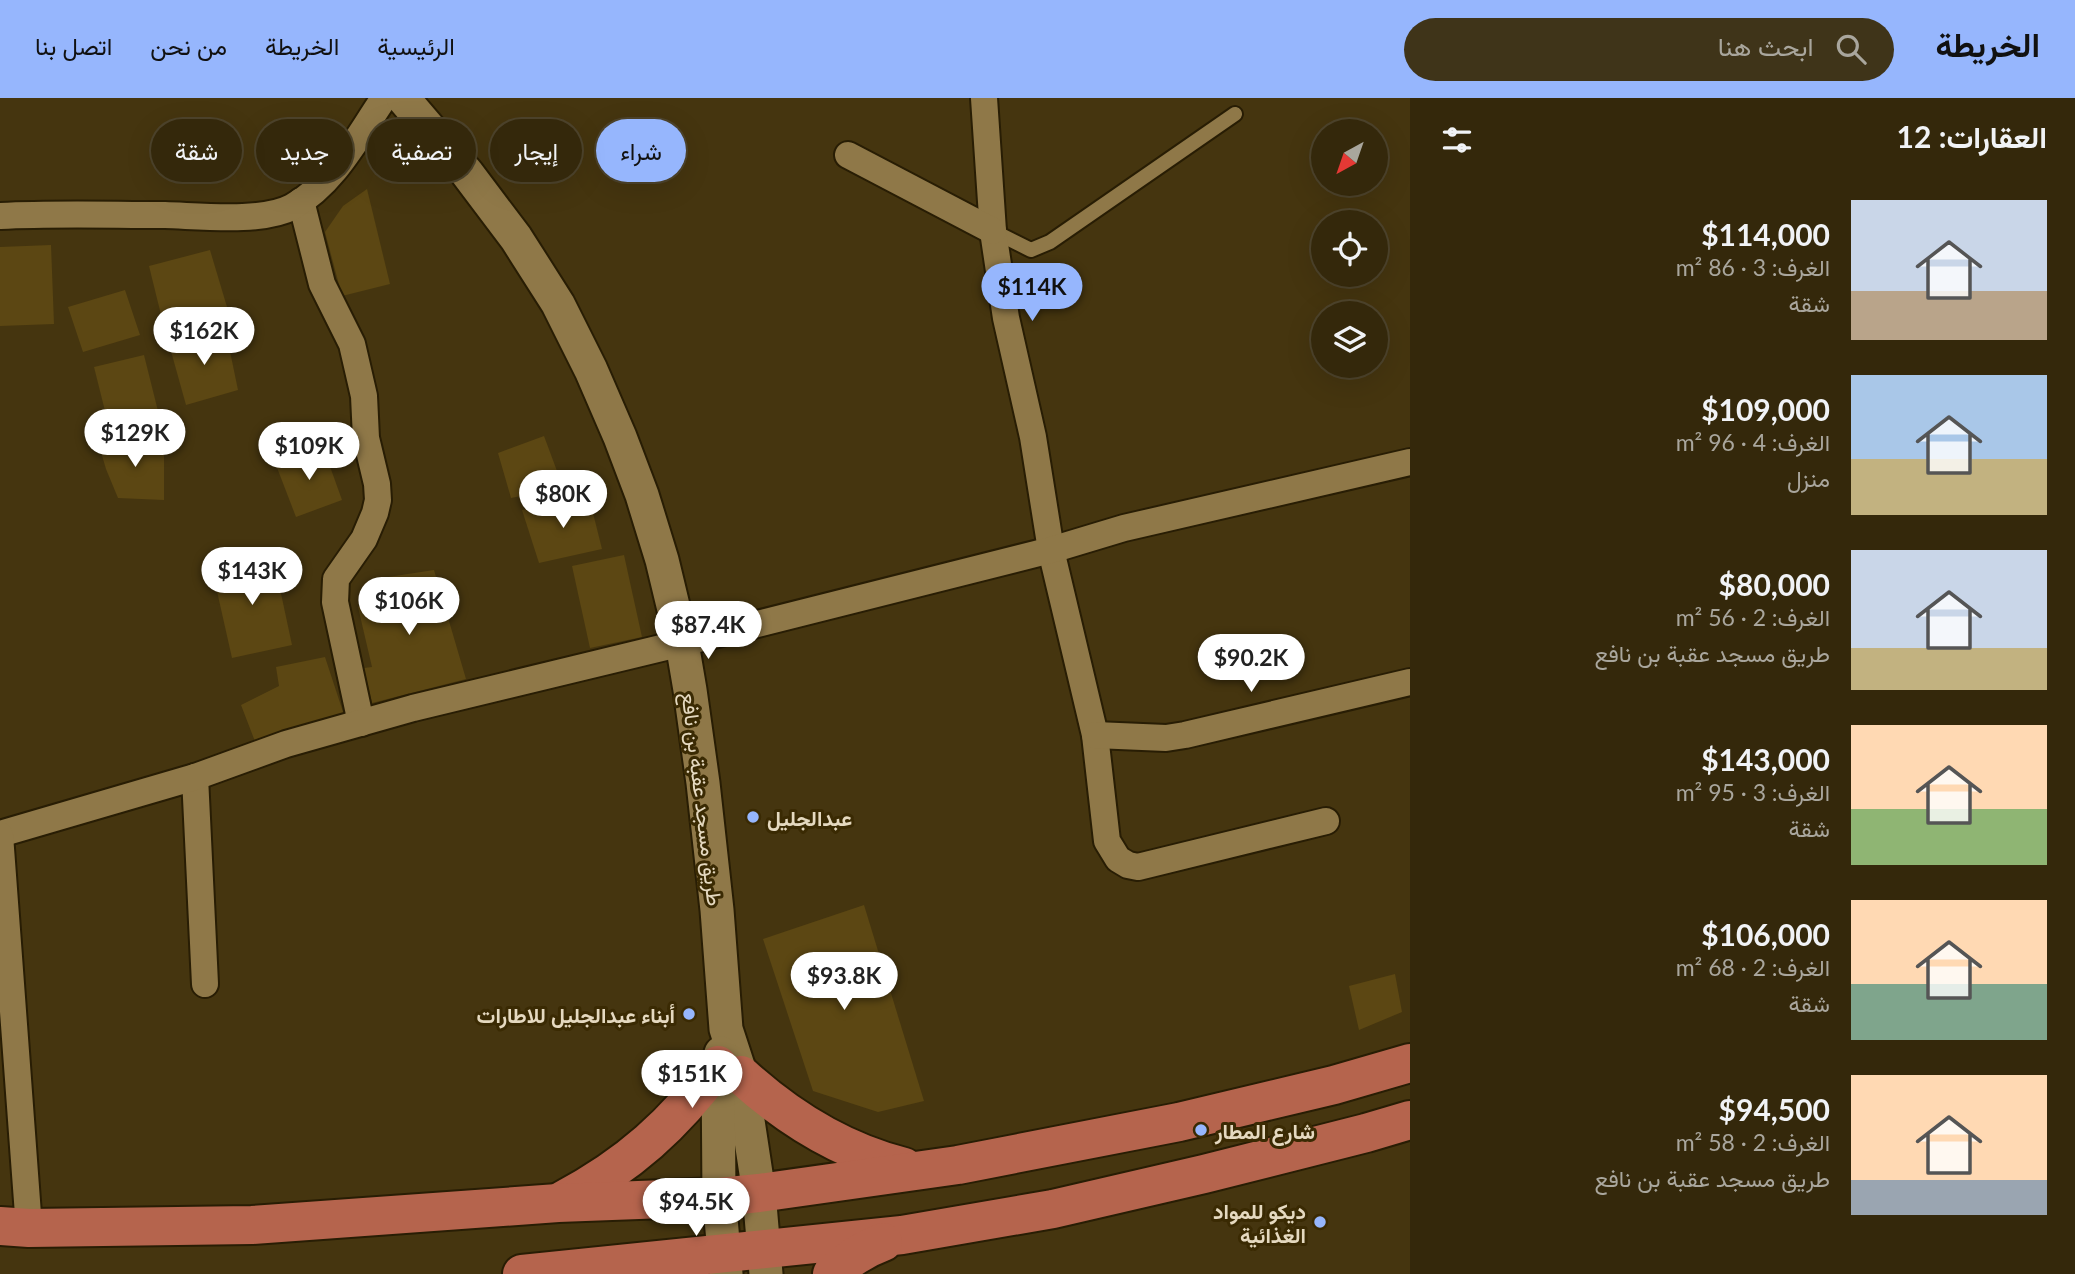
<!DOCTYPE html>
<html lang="ar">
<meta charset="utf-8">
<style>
:root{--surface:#34280b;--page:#3f3419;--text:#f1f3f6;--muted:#a9a69d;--line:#4e442c;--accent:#96b6fd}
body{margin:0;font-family:Lato,Vazirmatn,sans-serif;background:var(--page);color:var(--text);direction:rtl;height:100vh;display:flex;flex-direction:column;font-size:26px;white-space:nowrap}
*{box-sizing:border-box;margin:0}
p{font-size:23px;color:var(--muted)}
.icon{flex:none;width:38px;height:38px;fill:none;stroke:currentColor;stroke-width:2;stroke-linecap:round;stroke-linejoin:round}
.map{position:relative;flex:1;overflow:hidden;direction:ltr}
.sheet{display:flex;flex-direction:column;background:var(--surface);width:665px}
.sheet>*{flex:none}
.guide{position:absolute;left:21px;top:21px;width:665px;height:63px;direction:rtl;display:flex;gap:14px}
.needle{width:46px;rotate:220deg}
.fabs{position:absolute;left:1311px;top:21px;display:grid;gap:14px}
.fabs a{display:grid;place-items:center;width:77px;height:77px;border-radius:50%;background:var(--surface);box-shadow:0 7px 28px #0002,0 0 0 2px var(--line);font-size:35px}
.price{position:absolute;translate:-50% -60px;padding:0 16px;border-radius:24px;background:#fff;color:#222;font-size:23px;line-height:46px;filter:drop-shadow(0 2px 4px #0008)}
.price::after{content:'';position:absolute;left:50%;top:42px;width:21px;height:16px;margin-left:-10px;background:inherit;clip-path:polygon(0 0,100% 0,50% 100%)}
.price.current{background:var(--accent);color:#111}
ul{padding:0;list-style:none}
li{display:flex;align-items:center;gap:21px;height:175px;padding:0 28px}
li span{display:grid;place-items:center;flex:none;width:196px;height:140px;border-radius:0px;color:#555}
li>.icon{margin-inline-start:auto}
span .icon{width:84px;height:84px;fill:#fffc;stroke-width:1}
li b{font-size:30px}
h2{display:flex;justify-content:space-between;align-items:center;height:84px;padding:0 28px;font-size:30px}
.tag{padding:0 24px;border-radius:32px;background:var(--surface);box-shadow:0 7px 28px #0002,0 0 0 2px var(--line);font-size:24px;line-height:63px}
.tag.current{background:var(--accent);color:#111}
header{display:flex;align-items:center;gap:42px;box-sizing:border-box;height:98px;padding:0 35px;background:var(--accent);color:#111}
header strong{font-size:33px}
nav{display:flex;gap:38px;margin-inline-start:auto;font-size:24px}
.search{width:490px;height:63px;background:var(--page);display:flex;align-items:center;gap:18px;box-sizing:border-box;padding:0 24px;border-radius:38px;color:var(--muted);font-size:26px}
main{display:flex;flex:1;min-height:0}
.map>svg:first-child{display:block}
</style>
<header>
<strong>الخريطة</strong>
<div class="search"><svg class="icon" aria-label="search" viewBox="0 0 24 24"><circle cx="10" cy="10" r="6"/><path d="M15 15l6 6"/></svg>ابحث هنا</div>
<nav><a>الرئيسية</a><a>الخريطة</a><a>من نحن</a><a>اتصل بنا</a></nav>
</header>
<main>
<section class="sheet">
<h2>العقارات: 12<svg class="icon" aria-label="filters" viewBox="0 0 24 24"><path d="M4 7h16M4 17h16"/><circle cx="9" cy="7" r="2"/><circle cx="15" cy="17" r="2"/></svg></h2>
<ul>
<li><span style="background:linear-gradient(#c9d6e8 65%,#b9a48a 0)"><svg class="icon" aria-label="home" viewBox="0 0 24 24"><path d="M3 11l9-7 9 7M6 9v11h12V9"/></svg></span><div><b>$114,000</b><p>الغرف: 3 · 86 m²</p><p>شقة</p></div></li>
<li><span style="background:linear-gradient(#a9c7e8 60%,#c2b280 0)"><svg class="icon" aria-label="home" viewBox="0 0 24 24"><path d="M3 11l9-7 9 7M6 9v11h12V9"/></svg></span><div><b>$109,000</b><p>الغرف: 4 · 96 m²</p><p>منزل</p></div></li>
<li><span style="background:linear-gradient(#c9d6e8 70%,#c2b280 0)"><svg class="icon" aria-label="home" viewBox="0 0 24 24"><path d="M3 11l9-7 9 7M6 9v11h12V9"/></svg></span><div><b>$80,000</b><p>الغرف: 2 · 56 m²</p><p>طريق مسجد عقبة بن نافع</p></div></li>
<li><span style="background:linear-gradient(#ffd9b3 60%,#8fb573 0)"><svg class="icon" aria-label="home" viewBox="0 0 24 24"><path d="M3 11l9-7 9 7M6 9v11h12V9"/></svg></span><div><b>$143,000</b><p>الغرف: 3 · 95 m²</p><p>شقة</p></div></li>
<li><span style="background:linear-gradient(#ffd9b3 60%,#7fa58c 0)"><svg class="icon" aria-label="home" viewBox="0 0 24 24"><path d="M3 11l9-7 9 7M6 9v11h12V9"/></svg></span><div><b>$106,000</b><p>الغرف: 2 · 68 m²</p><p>شقة</p></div></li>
<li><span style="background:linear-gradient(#ffd9b3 75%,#9aa5b1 0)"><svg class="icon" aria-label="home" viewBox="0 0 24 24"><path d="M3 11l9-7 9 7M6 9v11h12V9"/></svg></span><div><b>$94,500</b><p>الغرف: 2 · 58 m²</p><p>طريق مسجد عقبة بن نافع</p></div></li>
</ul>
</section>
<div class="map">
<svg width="1410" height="1176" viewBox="0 0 1410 1176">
<rect width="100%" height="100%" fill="#45350f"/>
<g fill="#5c4713">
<polygon points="367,91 390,186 342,198 325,134 343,108"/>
<polygon points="51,147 54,226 0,228 0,149"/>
<polygon points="210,152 230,219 166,237 149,168"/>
<polygon points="125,192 140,237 83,254 68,209"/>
<polygon points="226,234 238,292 186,307 169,246"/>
<polygon points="144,257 159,317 109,329 94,269"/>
<polygon points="544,338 557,373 548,378 541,394 511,400 498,355"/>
<polygon points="98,344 164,344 164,402 118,400 106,371"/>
<polygon points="323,349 342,402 296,419 276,367"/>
<polygon points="589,399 602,451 539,465 522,412"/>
<polygon points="624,457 642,539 590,550 572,468"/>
<polygon points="273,458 292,547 232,560 212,471"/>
<polygon points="434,472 466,581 372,605 364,570 372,569 358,509 375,499 375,481"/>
<polygon points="325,559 344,617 256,646 241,607 279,588 276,569"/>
<polygon points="864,807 924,1003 878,1014 813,993 763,841"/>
<polygon points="1395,876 1402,914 1359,932 1349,888"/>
</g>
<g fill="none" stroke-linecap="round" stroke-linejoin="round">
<defs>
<polyline id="service" points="993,133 1031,152 1050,144 1235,16"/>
<g id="minor">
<polyline points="984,0 993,133 1006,220 1033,339 1051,452 1095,637 1107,743 1118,761 1128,767 1138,769 1326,723"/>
<polyline points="848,57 993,133"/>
<polyline points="301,103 322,186 352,246 364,298 366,340 377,386 378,402 375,415 364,441 336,481 335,504 361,625"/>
<path d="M0,118C55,115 110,117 165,117C200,118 262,125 292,109C334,86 358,38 384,0"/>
<polyline points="1095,637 1166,640 1185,637 1410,584"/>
<polyline points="195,679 205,886"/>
<polyline points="0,736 195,679 286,646 413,610 682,545 1051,452 1124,430 1410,364"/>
<polyline points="0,737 29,1130"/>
</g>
<g id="tertiary">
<polyline points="403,0 467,75 516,140 558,206 591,272 620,339 642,397 662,462 682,545 690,592 703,685 717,812 726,931 741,977 759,1095 766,1176"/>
<polyline points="721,955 718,967 719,1099 726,1176"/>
</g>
<g id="primary">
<path d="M741,977C788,1020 841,1053 904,1069"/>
<path d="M563,1102C628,1068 675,1026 718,967"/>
<polyline points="0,1128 29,1130 252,1127 558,1105 719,1099 759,1095 958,1067 1179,1024 1334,987 1410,965"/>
<polyline points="522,1176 902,1137 1053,1111 1204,1076 1366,1035 1410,1022"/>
<path d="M832,1176C847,1162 864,1151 883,1144"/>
</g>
</defs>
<use href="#service" stroke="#281d04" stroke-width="18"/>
<use href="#minor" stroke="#281d04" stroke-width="30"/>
<use href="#tertiary" stroke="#281d04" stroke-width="37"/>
<use href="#primary" stroke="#281d04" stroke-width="42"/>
<use href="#service" stroke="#8f7848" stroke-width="14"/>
<use href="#minor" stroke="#8f7848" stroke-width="26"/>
<use href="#tertiary" stroke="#8f7848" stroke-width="33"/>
<use href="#primary" stroke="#b5644d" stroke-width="38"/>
</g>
<g fill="#96b6fd" stroke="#3a2a03" stroke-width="2.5">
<circle cx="753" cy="719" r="7"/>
<circle cx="689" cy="916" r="7"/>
<circle cx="1201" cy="1032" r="7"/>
<circle cx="1320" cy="1124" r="7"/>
</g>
<g text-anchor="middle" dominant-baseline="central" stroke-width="6" stroke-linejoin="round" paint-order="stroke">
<g font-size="21" fill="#e5d9c0" stroke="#3a2a03">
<text transform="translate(703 701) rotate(83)">طريق مسجد عقبة بن نافع</text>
</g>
<g font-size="21" font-weight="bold" fill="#e5d9c0" stroke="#3a2a03" text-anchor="start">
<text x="767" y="719">عبدالجليل</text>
<text x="675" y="916" text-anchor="end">أبناء عبدالجليل للاطارات</text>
<text x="1215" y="1032">شارع المطار</text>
<text x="1306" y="1112" text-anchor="end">ديكو للمواد<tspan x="1306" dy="24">الغذائية</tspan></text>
</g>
</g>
</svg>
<div class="fabs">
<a><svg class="needle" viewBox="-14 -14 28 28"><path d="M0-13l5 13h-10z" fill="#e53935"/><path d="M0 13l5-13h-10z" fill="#a9a69d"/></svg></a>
<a><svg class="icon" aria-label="locate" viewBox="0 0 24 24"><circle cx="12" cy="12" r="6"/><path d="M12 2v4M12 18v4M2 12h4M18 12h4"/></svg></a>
<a><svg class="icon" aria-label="layers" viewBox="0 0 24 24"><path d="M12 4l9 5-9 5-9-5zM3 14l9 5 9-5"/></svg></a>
</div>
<b class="price current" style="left:1032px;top:225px">$114K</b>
<b class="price" style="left:204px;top:269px">$162K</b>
<b class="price" style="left:135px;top:371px">$129K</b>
<b class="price" style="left:309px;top:384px">$109K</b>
<b class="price" style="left:563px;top:432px">$80K</b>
<b class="price" style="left:252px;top:509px">$143K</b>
<b class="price" style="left:409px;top:539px">$106K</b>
<b class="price" style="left:708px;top:563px">$87.4K</b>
<b class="price" style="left:1251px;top:596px">$90.2K</b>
<b class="price" style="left:844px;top:914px">$93.8K</b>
<b class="price" style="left:692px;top:1012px">$151K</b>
<b class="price" style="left:696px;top:1140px">$94.5K</b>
<div class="guide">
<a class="tag current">شراء</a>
<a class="tag">إيجار</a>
<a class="tag">تصفية</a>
<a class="tag">جديد</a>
<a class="tag">شقة</a>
</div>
</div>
</main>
